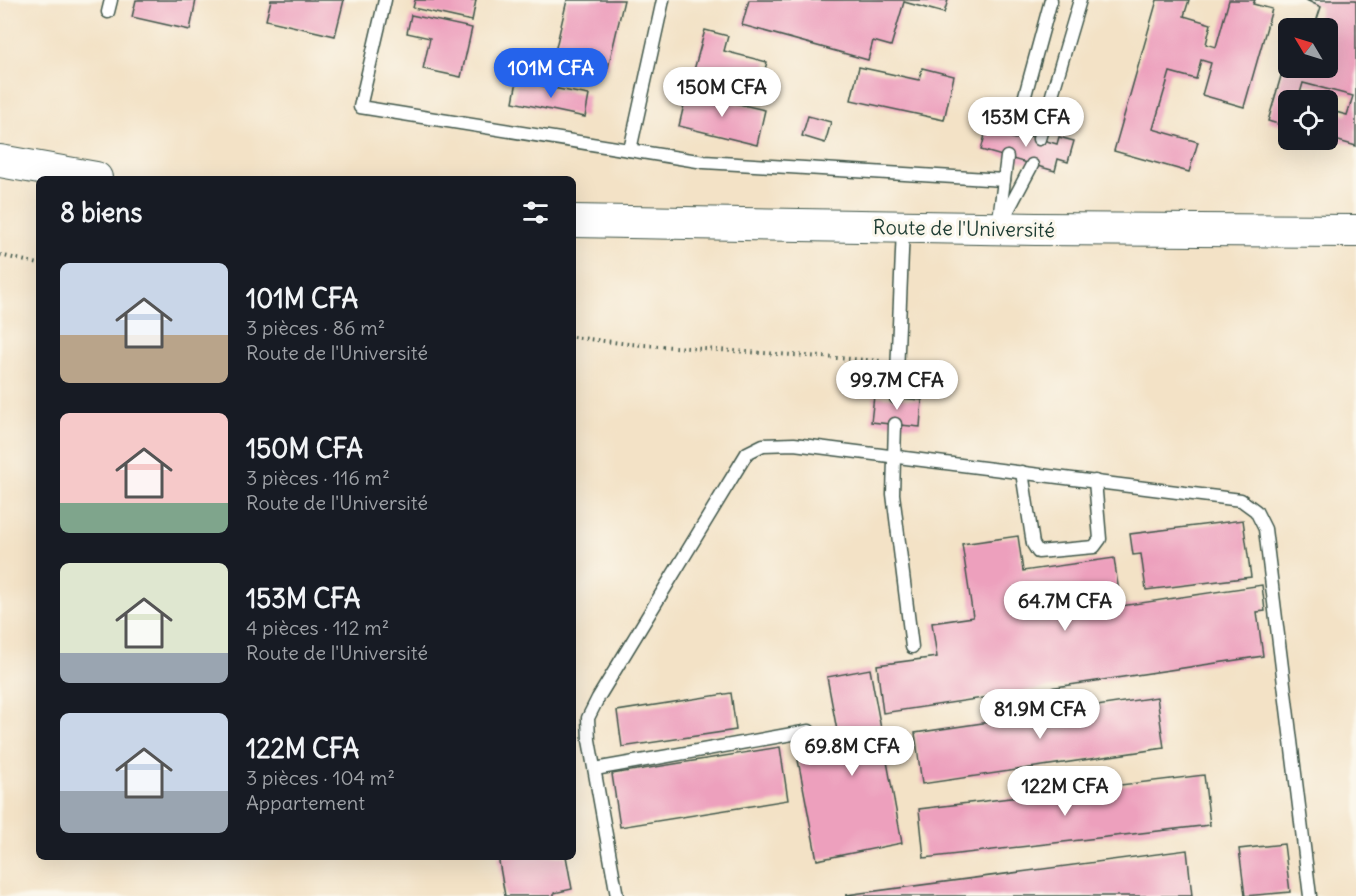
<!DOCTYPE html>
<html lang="fr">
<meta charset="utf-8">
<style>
:root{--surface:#171b24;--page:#242831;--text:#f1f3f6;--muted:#9ea1a6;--accent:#2563eb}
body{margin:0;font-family:Delius,sans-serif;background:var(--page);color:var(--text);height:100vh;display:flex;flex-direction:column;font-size:22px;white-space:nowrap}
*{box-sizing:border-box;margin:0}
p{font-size:20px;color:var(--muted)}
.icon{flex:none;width:33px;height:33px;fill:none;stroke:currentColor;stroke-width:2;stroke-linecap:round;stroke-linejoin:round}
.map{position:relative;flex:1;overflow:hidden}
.drawer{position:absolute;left:36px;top:176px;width:540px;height:684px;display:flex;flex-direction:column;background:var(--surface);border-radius:9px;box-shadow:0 6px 24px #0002}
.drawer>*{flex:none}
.needle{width:39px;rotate:308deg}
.buttons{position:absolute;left:1278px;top:18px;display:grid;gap:12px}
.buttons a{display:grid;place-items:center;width:60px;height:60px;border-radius:9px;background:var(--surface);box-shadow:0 6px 24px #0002;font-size:30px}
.price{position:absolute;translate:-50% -51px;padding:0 14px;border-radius:21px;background:#fff;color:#222;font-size:20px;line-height:39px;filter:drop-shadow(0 2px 3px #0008)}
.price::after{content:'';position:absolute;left:50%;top:36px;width:18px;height:14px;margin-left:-9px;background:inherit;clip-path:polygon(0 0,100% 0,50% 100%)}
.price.active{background:var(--accent);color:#fff}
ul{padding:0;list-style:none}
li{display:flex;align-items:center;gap:18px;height:150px;padding:0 24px}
li span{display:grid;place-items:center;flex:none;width:168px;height:120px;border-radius:9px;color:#555}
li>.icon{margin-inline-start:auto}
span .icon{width:72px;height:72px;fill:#fffc;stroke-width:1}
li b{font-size:26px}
h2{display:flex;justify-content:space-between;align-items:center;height:72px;padding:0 24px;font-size:26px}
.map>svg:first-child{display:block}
</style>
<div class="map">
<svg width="1356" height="896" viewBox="0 0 1356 896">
<rect width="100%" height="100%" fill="#fbf7ec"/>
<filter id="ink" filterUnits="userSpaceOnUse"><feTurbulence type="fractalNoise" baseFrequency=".0167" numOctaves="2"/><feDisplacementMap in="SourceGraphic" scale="12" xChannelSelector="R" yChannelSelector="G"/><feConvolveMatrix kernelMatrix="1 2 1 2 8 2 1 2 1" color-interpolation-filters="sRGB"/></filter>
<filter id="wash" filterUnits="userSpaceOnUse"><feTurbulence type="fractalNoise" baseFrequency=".008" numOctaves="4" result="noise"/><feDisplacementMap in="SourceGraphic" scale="24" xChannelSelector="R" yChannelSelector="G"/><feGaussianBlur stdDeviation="1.35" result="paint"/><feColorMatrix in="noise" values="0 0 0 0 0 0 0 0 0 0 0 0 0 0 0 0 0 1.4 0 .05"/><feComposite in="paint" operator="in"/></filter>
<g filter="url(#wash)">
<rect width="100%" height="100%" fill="#f3e2c6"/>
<g id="blocks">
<g fill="#eda0bd">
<polygon points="136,0 196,0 190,30 132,17"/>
<polygon points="271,0 344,0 335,36 266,20"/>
<polygon points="415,0 476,0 472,21 413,8"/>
<polygon points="567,0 624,0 608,68 554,56"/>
<polygon points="749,0 948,0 944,13 904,2 891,46 873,41 868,60 742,25"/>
<polygon points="1157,0 1189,0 1184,16 1211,24 1206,44 1216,47 1229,0 1255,0 1253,4 1272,9 1244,107 1202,95 1211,63 1201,60 1196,79 1170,72 1153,129 1198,142 1189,172 1114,151"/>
<polygon points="1306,0 1356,0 1356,146 1328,138 1328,110 1347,115 1353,96 1303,83 1298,100 1288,100 1288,127 1268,121 1288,52 1288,68 1328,68 1328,28 1314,28 1321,7"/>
<polygon points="411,15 472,28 461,77 423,69 430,38 407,33"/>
<polygon points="705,30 728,36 724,51 767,62 757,98 691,81"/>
<polygon points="859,67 919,80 922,68 954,76 944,120 851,100"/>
<polygon points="517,81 589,95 585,117 513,102"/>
<polygon points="687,92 765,110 757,145 679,126"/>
<polygon points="808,116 831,122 825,143 802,136"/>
<polygon points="988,124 1057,144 1059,137 1074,141 1068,162 1058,159 1055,171 981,150"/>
<polygon points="874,396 922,400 920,427 871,422"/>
<polygon points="1243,520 1251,577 1146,590 1141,554 1133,555 1130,534"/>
<polygon points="1018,536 1023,571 1114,558 1121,606 1262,585 1265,611 1257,612 1263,656 883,713 877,665 937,657 932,623 973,617 962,544"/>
<polygon points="870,669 902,843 817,860 798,760 841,752 827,677"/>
<polygon points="731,693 736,730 622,747 617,711"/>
<polygon points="1157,697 1164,748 922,784 915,733"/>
<polygon points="780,747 788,800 620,827 612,774"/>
<polygon points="1204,775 1210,825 924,858 919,809"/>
<polygon points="1284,844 1290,892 1245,896 1239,849"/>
<polygon points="1187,850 1192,896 846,896 846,895"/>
<polygon points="498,856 566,856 572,889 554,893 554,896 505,896"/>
</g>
</g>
</g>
<g filter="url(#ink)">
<use href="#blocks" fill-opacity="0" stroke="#3f564a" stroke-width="1.5"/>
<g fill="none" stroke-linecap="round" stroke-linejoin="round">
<defs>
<g id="service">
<polyline points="385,0 360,107 704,162 1004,180"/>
<polyline points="108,12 111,0"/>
<polyline points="1015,132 1051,0"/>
<polyline points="1039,139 1080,0"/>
<polyline points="630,150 663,0"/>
<polyline points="999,219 1007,157"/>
<polyline points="999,227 1032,165"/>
<polyline points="896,398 903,228"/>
<polyline points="895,424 893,494 912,647"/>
<polyline points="1022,472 1033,544 1038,552 1094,547 1100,539 1095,481"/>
<polyline points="595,769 809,731"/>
<polyline points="617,896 589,740 588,718 598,698 747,453 763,445 794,444 1241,500 1256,511 1265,529 1310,896"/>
</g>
<g id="tertiary">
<polyline points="0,161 96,178"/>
<polyline points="573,221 1036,229 1356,231"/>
</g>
</defs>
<use href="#service" stroke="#3f564a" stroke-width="15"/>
<use href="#tertiary" stroke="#3f564a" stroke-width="34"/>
<g stroke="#3f564a" stroke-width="4" stroke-dasharray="1.5 4.5" stroke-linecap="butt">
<polyline points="0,255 39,264"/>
<polyline points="573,337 629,344 882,361"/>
</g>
<use href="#service" stroke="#fff" stroke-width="12"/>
<use href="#tertiary" stroke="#fff" stroke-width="32"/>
</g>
</g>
<g text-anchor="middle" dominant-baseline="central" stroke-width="6" stroke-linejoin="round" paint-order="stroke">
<g font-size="20" fill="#1f3d34" stroke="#fbf7ec">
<text transform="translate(964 228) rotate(1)">Route de l'Université</text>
</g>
</g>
</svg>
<div class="buttons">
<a><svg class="needle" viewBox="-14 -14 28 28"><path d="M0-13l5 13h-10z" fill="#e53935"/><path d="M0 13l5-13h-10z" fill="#9ea1a6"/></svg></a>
<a><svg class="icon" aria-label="locate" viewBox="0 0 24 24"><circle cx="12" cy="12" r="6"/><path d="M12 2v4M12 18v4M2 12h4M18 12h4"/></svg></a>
</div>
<b class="price active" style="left:551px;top:99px">101M CFA</b>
<b class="price" style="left:722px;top:118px">150M CFA</b>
<b class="price" style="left:1026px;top:148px">153M CFA</b>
<b class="price" style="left:897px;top:411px">99.7M CFA</b>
<b class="price" style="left:1065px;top:632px">64.7M CFA</b>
<b class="price" style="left:1040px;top:740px">81.9M CFA</b>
<b class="price" style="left:852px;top:777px">69.8M CFA</b>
<b class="price" style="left:1065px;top:817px">122M CFA</b>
<section class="drawer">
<h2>8 biens<svg class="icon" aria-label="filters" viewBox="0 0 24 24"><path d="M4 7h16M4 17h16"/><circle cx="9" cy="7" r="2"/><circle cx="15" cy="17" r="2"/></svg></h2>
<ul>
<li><span style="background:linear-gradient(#c9d6e8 60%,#b9a48a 0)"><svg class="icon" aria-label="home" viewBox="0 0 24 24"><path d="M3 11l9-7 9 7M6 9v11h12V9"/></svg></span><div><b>101M CFA</b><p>3 pièces · 86 m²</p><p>Route de l'Université</p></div></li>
<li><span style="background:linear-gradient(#f6c9c9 75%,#7fa58c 0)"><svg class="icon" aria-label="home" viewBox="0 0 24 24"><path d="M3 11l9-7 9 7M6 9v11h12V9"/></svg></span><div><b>150M CFA</b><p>3 pièces · 116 m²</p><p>Route de l'Université</p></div></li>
<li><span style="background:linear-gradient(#dfe7d0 75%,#9aa5b1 0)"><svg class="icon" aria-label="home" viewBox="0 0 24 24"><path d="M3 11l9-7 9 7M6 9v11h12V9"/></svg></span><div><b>153M CFA</b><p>4 pièces · 112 m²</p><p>Route de l'Université</p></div></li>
<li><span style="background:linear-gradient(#c9d6e8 65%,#9aa5b1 0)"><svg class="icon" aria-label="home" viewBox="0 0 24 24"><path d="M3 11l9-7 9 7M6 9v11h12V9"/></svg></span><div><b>122M CFA</b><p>3 pièces · 104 m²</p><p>Appartement</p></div></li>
</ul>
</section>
</div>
